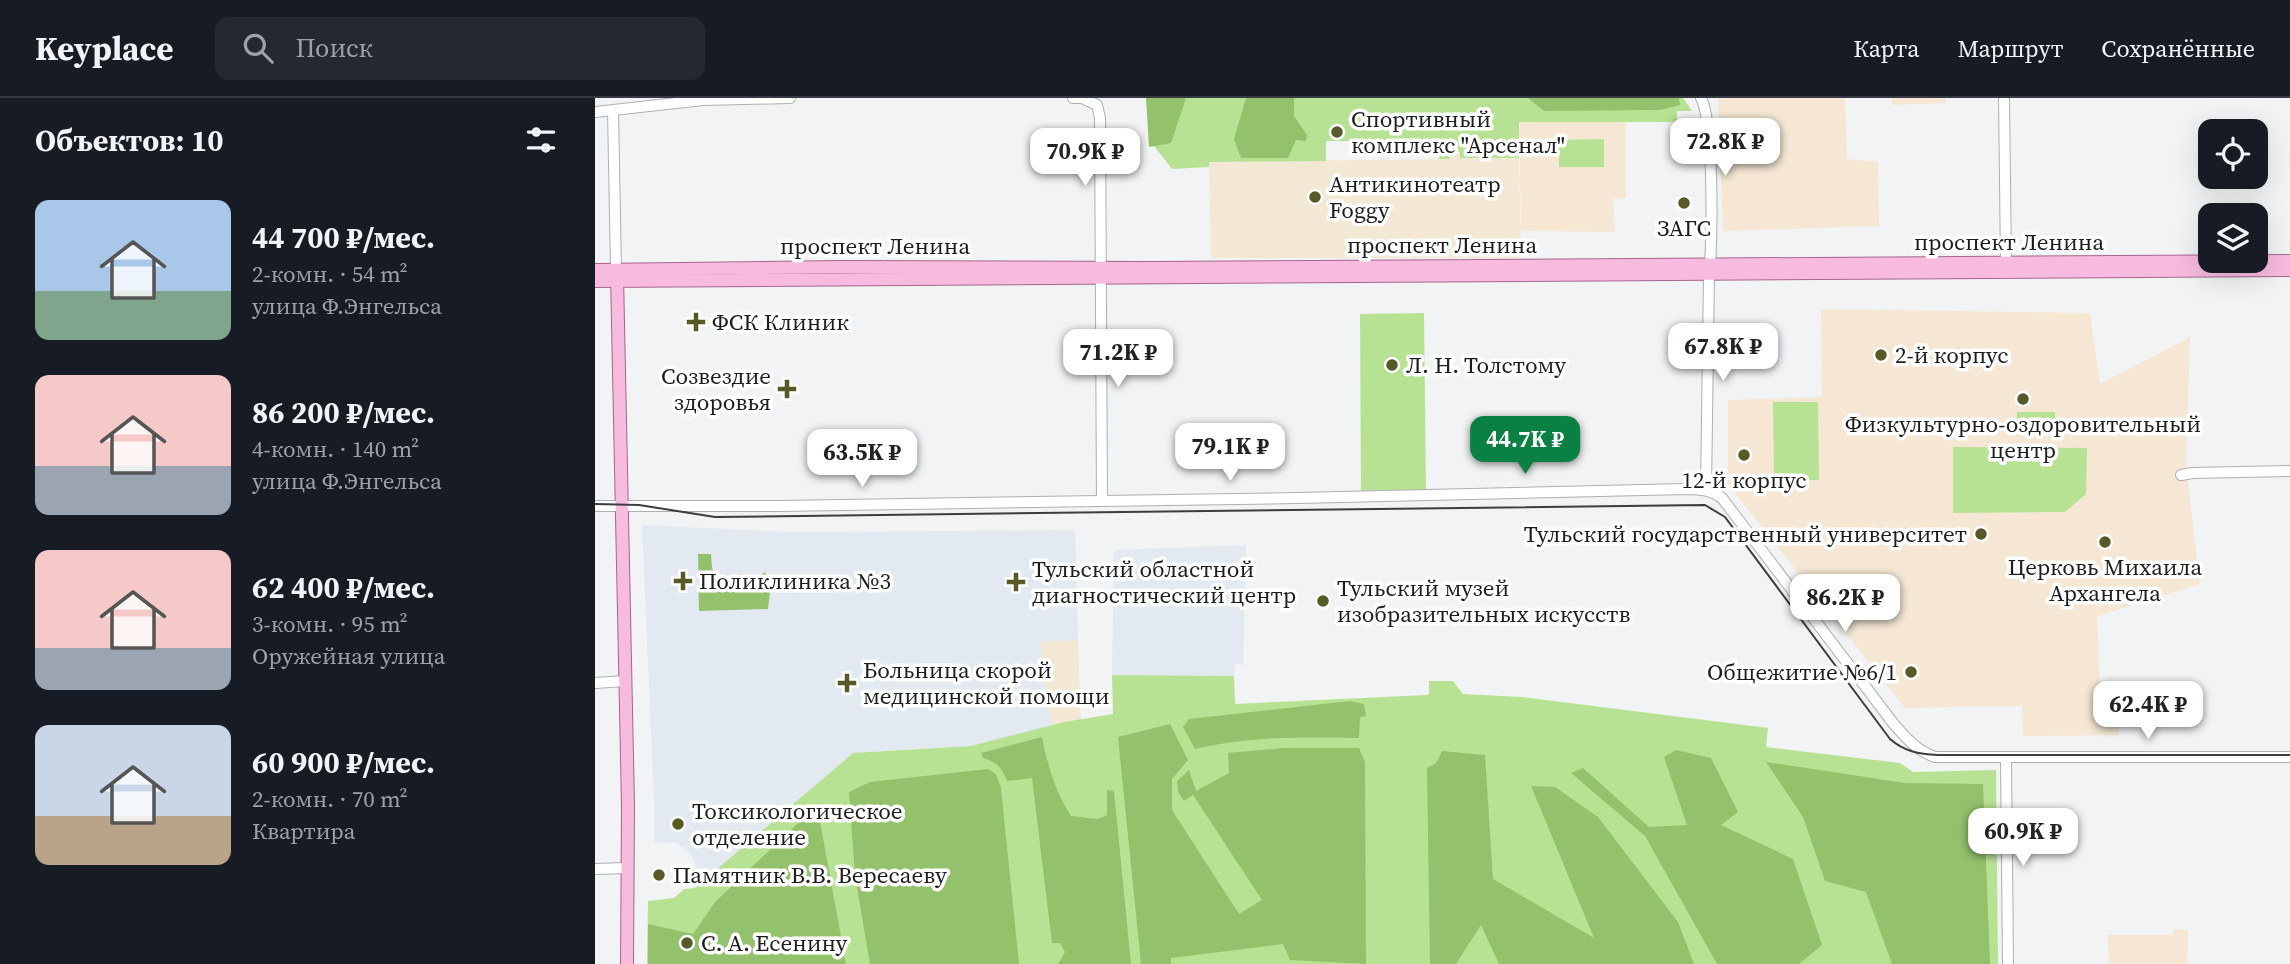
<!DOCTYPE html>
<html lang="ru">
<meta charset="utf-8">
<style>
:root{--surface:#171b24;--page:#242831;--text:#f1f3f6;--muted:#9ea1a6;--line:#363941;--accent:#0b8043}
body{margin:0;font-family:"Source Serif 4",serif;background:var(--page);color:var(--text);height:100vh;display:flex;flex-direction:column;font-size:26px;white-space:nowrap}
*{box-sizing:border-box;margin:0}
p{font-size:23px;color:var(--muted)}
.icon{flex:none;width:38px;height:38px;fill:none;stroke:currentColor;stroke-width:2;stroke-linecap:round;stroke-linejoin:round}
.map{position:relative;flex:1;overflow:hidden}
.sheet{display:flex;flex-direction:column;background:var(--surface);width:595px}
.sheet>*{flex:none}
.controls{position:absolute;left:1603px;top:21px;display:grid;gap:14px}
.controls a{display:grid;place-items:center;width:70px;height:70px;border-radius:14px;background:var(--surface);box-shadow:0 7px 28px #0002;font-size:35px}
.price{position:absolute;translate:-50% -60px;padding:0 16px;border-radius:14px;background:#fff;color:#222;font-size:23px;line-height:46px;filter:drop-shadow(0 2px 4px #0008)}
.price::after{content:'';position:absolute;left:50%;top:42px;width:21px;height:16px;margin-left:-10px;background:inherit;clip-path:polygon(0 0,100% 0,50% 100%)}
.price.current{background:var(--accent);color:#fff}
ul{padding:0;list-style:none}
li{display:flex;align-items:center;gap:21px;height:175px;padding:0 35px}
li span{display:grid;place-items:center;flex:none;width:196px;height:140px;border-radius:14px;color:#555}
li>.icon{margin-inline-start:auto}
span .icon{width:84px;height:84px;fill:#fffc;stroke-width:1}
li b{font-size:30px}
h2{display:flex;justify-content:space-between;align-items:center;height:84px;padding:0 35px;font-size:30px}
header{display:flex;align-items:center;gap:42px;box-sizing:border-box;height:98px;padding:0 35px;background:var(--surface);border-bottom:2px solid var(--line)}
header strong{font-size:33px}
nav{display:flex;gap:38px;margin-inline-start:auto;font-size:24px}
.search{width:490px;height:63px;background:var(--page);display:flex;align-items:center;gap:18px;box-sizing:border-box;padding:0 24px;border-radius:14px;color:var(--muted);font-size:26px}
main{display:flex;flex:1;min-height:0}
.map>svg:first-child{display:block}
</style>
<header>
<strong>Keyplace</strong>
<div class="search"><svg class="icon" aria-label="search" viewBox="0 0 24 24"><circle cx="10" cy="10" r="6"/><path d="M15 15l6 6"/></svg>Поиск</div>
<nav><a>Карта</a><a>Маршрут</a><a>Сохранённые</a></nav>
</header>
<main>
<section class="sheet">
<h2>Объектов: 10<svg class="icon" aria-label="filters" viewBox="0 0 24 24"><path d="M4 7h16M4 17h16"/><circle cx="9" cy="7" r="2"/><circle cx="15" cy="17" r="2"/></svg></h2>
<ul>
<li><span style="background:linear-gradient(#a9c7e8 65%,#7fa58c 0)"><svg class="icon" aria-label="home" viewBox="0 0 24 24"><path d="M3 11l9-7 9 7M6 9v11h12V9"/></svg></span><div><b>44 700 ₽/мес.</b><p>2-комн. · 54 m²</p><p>улица Ф.Энгельса</p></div></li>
<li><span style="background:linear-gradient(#f6c9c9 65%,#9aa5b1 0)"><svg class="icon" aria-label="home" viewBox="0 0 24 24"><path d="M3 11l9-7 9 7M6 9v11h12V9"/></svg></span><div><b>86 200 ₽/мес.</b><p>4-комн. · 140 m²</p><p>улица Ф.Энгельса</p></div></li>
<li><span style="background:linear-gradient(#f6c9c9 70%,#9aa5b1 0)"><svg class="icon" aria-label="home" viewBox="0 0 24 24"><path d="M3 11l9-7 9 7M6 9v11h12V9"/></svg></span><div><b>62 400 ₽/мес.</b><p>3-комн. · 95 m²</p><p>Оружейная улица</p></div></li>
<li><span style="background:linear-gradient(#c9d6e8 65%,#b9a48a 0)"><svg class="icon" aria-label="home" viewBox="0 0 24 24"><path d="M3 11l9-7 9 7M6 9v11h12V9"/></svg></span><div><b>60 900 ₽/мес.</b><p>2-комн. · 70 m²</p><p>Квартира</p></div></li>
</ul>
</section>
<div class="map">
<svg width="1695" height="866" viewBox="0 0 1695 866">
<rect width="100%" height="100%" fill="#f2f3f4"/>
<g fill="#f2e8d3">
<polygon points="855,54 865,54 866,60 924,60 926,160 616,160 614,64 855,61"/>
<polygon points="483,542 486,622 456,628 445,543"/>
</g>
<g fill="#e2e9f0">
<polygon points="47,427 194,434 480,432 483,542 445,543 456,628 376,648 258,655 100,790 102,774 97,758 82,745 59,744 59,702"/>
<polygon points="651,447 648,567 640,566 639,578 517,577 519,452"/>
</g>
<g fill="#f5e7d4">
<polygon points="1132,0 1250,0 1252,61 1283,64 1284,128 1128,133 1123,1"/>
<polygon points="1297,0 1350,0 1351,5 1297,7"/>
<polygon points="924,24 1031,24 1031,100 1018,101 1020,134 926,133"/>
<polygon points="1226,211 1495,215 1505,286 1595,239 1591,369 1605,486 1502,518 1506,612 1524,614 1524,637 1428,638 1427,608 1310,610 1133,386 1133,302 1227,299"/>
<polygon points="1579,831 1593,832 1592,866 1514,866 1513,837 1578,837"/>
</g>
<g fill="#b7e294">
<polygon points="567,0 1088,0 1097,13 1082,13 1082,24 924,24 924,60 865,60 865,54 855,54 855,61 844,61 844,45 833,45 833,43 731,43 731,63 614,64 614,69 577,71 559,48"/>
<polygon points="1009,41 1009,69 964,69 964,42"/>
<polygon points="829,215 831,392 766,393 765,216"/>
<polygon points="1178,304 1223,304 1224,382 1179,382"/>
<polygon points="1422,314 1460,314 1461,335 1422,335"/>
<polygon points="1358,349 1492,350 1491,396 1470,414 1358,415"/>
<polygon points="517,577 639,578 640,606 832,597 834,596 834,583 858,583 868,596 927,599 1173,630 1171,649 1305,665 1318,674 1401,672 1403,866 52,866 53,803 79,800 89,791 100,790 258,655 376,648 469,624 518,616"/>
</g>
<g fill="#94c16c">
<polygon points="551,0 591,0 576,45 554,49"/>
<polygon points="651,0 699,0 699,18 712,37 711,43 701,42 693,60 646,60 639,41"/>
<polygon points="933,0 1084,0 1085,7 1066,12 949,13"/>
<polygon points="103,456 116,456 117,470 125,485 140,481 144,476 163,479 170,474 175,494 173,511 104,513"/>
<path d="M755,603L769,606L771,618L765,619L764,640C706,639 657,638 600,651L588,629L594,621Z"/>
<polygon points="575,626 593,662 577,681 577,712 644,816 667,802 598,697 589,703 583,694 582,683 594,672 601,693 634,675 633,655 688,650 764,650 770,664 771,866 695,862 688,846 576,860 576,866 546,866 523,639"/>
<path d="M447,639C452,666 461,695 476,718L503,721L512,717V692L519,693L536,866H463L470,854L465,845H457L437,680L412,683C407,670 402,664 388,660L386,655Z"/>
<polygon points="1081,652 1116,660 1143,714 1126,727 1198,761 1227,847 1204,866 1122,866 1050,738 976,675 988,670 1054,729 1092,727 1069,659"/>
<polygon points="847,653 890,657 898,781 999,840 936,688 960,689 1003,719 1083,824 1099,866 904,866 886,827 861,866 835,866 832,670 841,665"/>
<polygon points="1171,664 1310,685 1388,686 1395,866 1297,866 1271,794 1230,783 1208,719"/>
<polygon points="393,671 401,676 406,690 424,866 275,866 260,777 254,694 275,684"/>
<polygon points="222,707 251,866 53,866 53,826 98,836 120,804"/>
</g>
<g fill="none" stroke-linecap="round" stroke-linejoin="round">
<defs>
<g id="minor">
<polyline points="478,0 487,0 502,7 505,20 507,403"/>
<path d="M1106,0C1119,25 1117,135 1115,167"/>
<polyline points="1409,0 1411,165"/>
<polyline points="18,12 21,172"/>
<polyline points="0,14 108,2 195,0"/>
<polyline points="1586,377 1598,375 1695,373"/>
<polyline points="1111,392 1114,177"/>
<path d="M0,408H184L702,400L1091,391C1104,392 1116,391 1127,400L1298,625C1310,639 1322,653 1340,659H1695"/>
<polyline points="0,585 30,583"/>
<polyline points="1411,659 1413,866"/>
<polyline points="0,771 32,770"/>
</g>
<g id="major">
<polyline points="0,172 246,169 550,170 1695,163"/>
<polyline points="22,177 33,708 32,866"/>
<polyline points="0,183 1695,172"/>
</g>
</defs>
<use href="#minor" stroke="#aeafb0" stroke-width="12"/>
<use href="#major" stroke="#a6668c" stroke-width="14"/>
<use href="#minor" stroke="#fff" stroke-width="10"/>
<use href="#major" stroke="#f6bbdd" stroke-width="12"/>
<path stroke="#3d3d3d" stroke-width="2" d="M0,406L44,407L120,419L1110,407L1130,419L1295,641C1310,654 1324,656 1343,657H1695"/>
</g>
<g fill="#575927" stroke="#fff" stroke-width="2.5">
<circle cx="742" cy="34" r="7"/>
<circle cx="720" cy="99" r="7"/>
<circle cx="1089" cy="105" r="7"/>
<path d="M97.5 213.5h7v7h7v7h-7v7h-7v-7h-7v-7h7z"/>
<circle cx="1286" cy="257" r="7"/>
<circle cx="797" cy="267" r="7"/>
<path d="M188.5 280.5h7v7h7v7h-7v7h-7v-7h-7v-7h7z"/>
<circle cx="1428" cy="301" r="7"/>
<circle cx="1149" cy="357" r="7"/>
<circle cx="1386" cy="436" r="7"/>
<circle cx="1510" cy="444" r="7"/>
<path d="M84.5 472.5h7v7h7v7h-7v7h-7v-7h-7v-7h7z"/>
<path d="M417.5 473.5h7v7h7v7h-7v7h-7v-7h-7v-7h7z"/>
<circle cx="728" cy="503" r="7"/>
<circle cx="1316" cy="574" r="7"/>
<path d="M248.5 574.5h7v7h7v7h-7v7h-7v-7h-7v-7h7z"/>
<circle cx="83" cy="726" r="7"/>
<circle cx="64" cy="777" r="7"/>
<circle cx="92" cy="845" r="7"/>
</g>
<g text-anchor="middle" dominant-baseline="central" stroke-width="7" stroke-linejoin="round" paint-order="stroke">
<g font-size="23" fill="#1d1d1d" stroke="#fff" text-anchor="start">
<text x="756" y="21">Спортивный<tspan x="756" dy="26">комплекс "Арсенал"</tspan></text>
<text x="734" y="86">Антикинотеатр<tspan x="734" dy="26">Foggy</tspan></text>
<text x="1089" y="130" text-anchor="middle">ЗАГС</text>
<text x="117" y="224">ФСК Клиник</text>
<text x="1300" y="257">2-й корпус</text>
<text x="811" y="267">Л. Н. Толстому</text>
<text x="176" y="278" text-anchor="end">Созвездие<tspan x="176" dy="26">здоровья</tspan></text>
<text x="1428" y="326" text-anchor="middle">Физкультурно-оздоровительный<tspan x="1428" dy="26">центр</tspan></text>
<text x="1149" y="382" text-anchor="middle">12-й корпус</text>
<text x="1372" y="436" text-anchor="end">Тульский государственный университет</text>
<text x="1510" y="469" text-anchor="middle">Церковь Михаила<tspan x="1510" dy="26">Архангела</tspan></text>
<text x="437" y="471">Тульский областной<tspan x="437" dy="26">диагностический центр</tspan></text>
<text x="104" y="483">Поликлиника №3</text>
<text x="742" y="490">Тульский музей<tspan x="742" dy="26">изобразительных искусств</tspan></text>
<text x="268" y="572">Больница скорой<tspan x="268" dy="26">медицинской помощи</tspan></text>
<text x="1302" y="574" text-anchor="end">Общежитие №6/1</text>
<text x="97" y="713">Токсикологическое<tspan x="97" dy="26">отделение</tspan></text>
<text x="78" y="777">Памятник В.В. Вересаеву</text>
<text x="106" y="845">С. А. Есенину</text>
</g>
<g font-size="23" fill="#1d1d1d" stroke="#fff">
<text x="1414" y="144">проспект Ленина</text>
<text x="847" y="147">проспект Ленина</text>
<text x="280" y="148">проспект Ленина</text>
</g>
</g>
</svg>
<div class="controls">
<a><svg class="icon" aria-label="locate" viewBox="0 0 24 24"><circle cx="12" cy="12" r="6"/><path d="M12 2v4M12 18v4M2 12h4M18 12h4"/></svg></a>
<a><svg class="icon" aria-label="layers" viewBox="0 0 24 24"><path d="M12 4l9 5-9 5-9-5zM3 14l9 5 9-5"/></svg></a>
</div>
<b class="price" style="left:1130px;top:80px">72.8K ₽</b>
<b class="price" style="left:490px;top:90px">70.9K ₽</b>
<b class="price" style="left:1128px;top:285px">67.8K ₽</b>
<b class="price" style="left:523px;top:291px">71.2K ₽</b>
<b class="price current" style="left:930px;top:378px">44.7K ₽</b>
<b class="price" style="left:635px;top:385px">79.1K ₽</b>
<b class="price" style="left:267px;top:391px">63.5K ₽</b>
<b class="price" style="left:1250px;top:536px">86.2K ₽</b>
<b class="price" style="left:1553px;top:643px">62.4K ₽</b>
<b class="price" style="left:1428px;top:770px">60.9K ₽</b>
</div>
</main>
